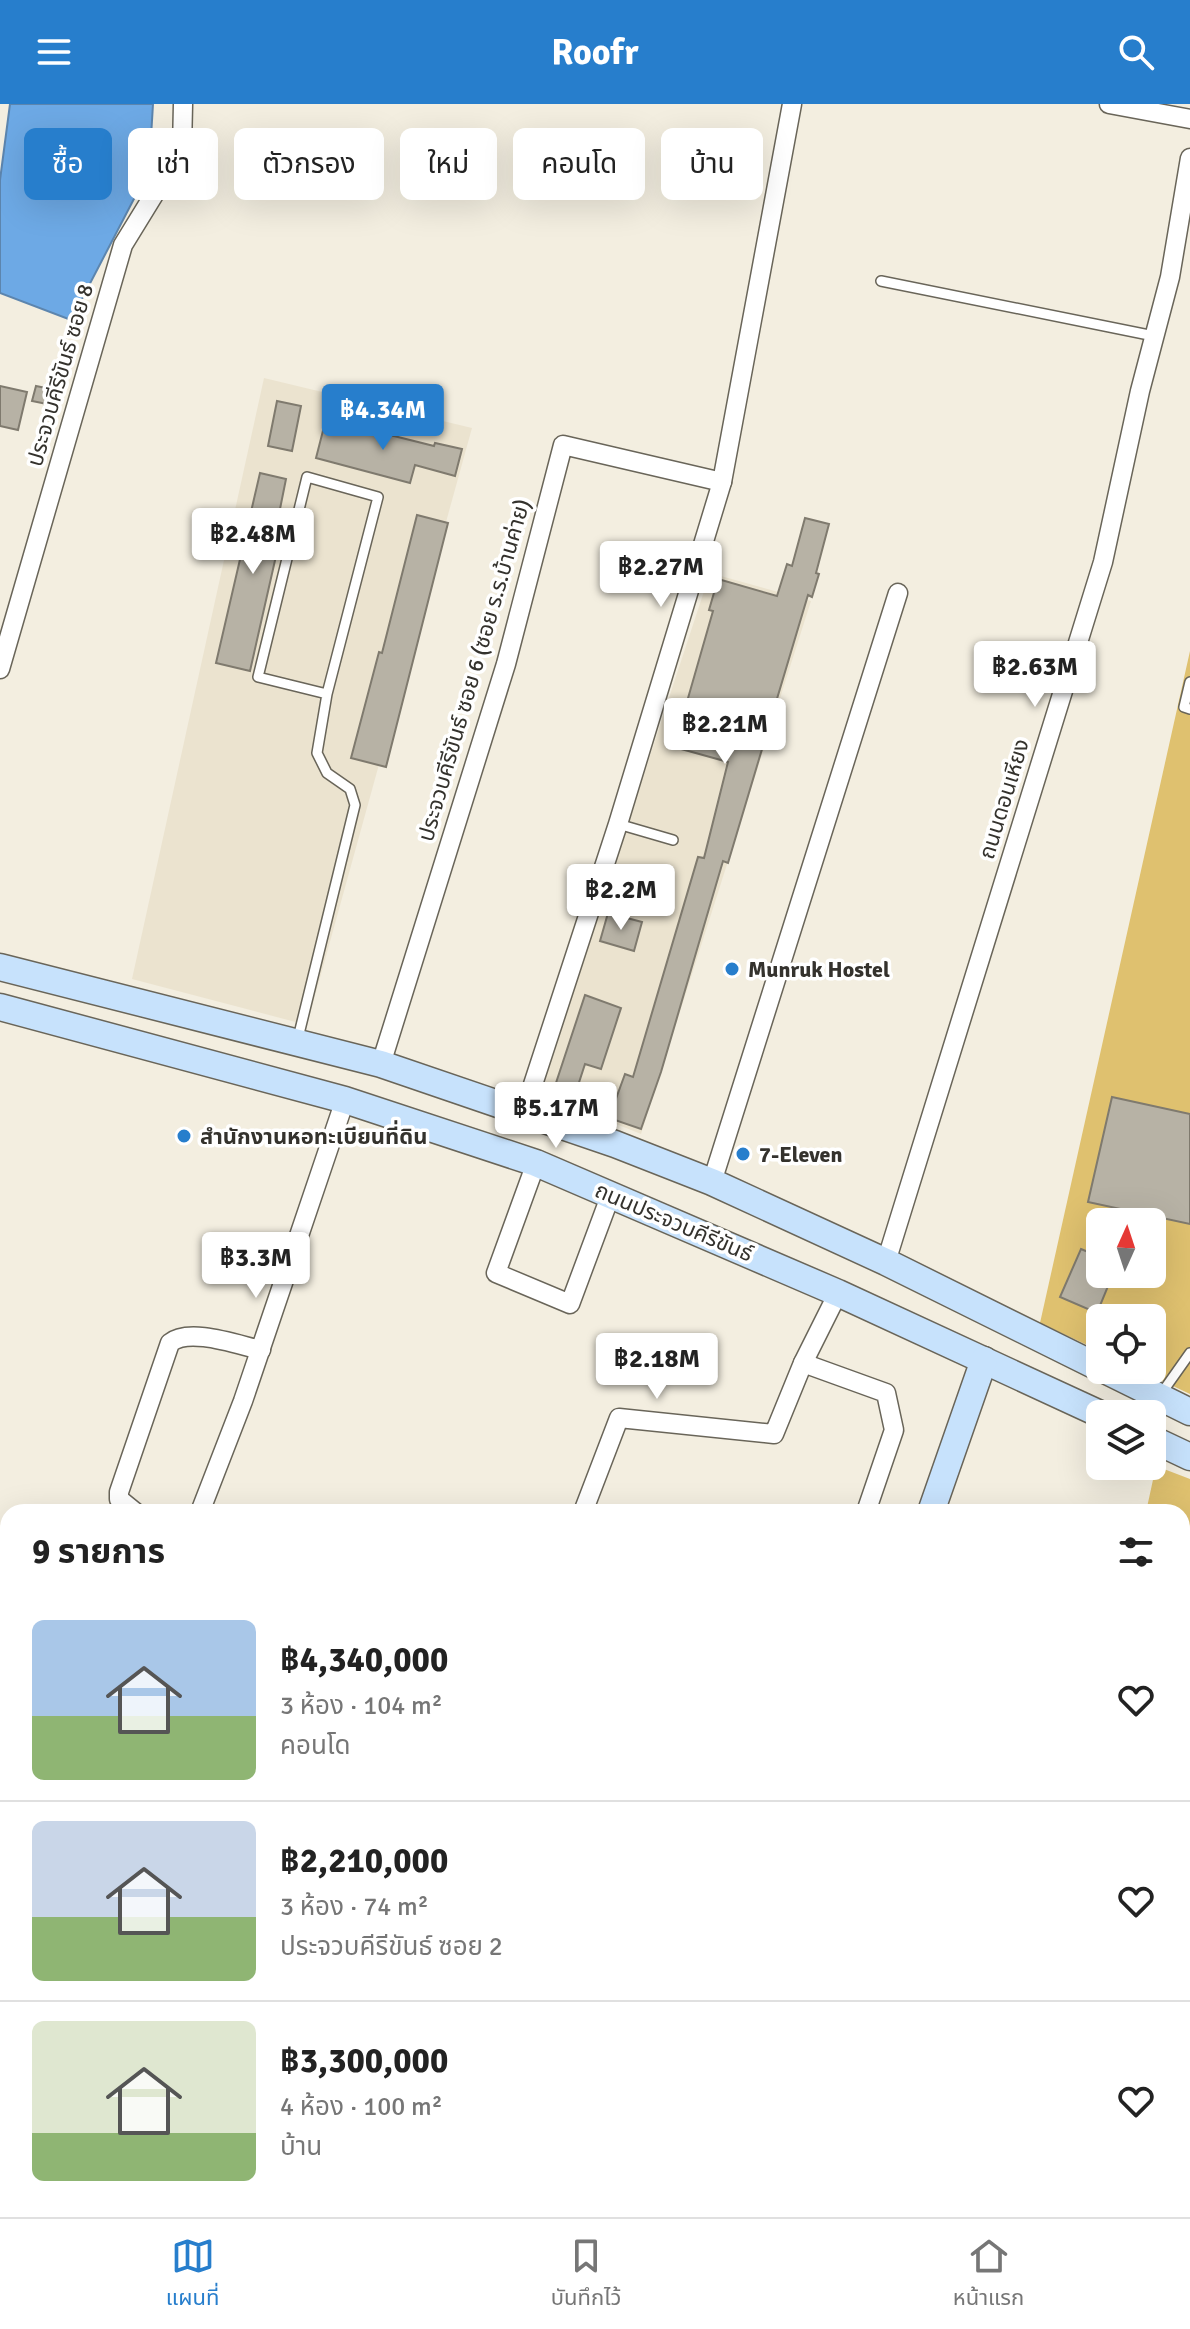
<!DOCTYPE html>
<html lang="th">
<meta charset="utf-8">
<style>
:root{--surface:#fff;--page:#f2f2f2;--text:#222;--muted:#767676;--line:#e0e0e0;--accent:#277ecc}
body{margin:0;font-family:Signika,"Noto Sans Thai",sans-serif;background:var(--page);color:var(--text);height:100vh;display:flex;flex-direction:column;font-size:30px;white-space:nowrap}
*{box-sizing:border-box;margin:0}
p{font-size:26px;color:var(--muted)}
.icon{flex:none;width:44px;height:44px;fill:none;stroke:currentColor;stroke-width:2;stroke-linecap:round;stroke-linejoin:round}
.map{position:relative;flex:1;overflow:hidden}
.drawer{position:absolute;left:0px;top:1400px;width:1190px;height:714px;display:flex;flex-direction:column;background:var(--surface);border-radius:24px 24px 0 0;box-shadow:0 8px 32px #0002}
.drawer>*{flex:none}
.hud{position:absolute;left:24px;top:24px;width:1142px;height:72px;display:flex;gap:16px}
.needle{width:52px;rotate:3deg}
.tools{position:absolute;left:1086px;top:1104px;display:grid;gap:16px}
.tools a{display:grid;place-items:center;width:80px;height:80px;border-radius:12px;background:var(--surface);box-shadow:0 8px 32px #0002;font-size:40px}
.price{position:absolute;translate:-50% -68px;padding:0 18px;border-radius:8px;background:#fff;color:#222;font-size:26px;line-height:52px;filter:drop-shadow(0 2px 4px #0008)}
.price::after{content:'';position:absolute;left:50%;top:48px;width:24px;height:18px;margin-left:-12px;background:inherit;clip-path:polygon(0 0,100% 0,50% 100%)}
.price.current{background:var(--accent);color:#fff}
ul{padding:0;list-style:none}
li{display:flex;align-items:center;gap:24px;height:200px;padding:0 32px}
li+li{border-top:2px solid var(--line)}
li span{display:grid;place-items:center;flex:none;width:224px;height:160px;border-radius:12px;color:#555}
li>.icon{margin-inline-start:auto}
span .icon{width:96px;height:96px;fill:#fffc;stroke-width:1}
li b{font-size:34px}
h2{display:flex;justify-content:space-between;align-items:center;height:96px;padding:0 32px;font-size:34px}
.chip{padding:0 28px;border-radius:12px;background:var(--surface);box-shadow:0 8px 32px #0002;font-size:28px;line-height:72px}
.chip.current{background:var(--accent);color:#fff}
header{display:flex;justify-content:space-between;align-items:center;height:104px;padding:0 32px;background:var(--accent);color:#fff;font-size:36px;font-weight:800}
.tabs{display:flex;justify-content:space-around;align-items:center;height:112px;border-top:2px solid var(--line);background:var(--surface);font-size:22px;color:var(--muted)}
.tabs a{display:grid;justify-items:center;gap:4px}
.tabs .current{color:var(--accent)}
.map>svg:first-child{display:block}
</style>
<header><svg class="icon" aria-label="menu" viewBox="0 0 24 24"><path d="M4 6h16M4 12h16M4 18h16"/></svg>Roofr<svg class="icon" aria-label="search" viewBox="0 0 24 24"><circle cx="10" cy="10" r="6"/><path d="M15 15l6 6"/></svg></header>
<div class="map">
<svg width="1190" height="2113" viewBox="0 0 1190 2113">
<rect width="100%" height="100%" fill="#f3eee0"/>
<g fill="#ebe3cf">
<polygon points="264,274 472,324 307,921 132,875"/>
<polygon points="710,469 811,497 641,1030 539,989"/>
</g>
<g fill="#dfc16f" fill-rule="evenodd">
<path d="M1190,547V1290L1139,1266H1152V1214H1100V1247L1040,1219ZM1100,1118H1152V1170H1100Z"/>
<polygon points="1156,1362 1190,1375 1190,1572 1182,1617 1182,1408 1146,1408"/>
</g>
<g fill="#6da9e5" stroke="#5c85ae" stroke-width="2">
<polygon points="10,0 153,0 149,66 71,216 0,189 0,76"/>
<polygon points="8,1679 8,1824 0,1809 0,1696"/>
</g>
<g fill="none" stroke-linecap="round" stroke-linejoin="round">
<g stroke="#6da9e5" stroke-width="18">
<polyline points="886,2106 892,2113"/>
<polyline points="200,2113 233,2106"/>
</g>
</g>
<g fill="#b7b2a5" stroke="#7f7a6e" stroke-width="2">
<polygon points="0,282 27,288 18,326 0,322"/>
<polygon points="36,282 61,287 57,302 32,297"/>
<polygon points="277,297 301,302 292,347 268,342"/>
<polygon points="326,315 434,342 435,339 462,345 455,372 415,361 410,379 316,354"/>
<polygon points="260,369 286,375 277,420 283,421 250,567 216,559"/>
<polygon points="417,411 448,419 386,663 351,654 379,548 382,549"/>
<polygon points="805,414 829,420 816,469 819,470 812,493 808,491 728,759 723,757 661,968 641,1025 609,1014 625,970 633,973 698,753 704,754 728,658 674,643 713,507 709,506 718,475 777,492 787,460 792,462"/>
<polygon points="608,809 642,818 634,847 600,837"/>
<polygon points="585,891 621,904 601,965 585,960 572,1000 551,994"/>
<polygon points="1112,993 1190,1010 1190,1120 1088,1098"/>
<polygon points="1081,1145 1100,1153 1100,1170 1113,1170 1097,1209 1060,1193"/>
</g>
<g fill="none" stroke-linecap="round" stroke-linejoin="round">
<defs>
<g id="lane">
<polyline points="881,177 1154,232"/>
<polyline points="1190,578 1184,603 1190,605"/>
<polyline points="618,720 673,736"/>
<polyline points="298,934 355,701 350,685 327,669 317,649 327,590 378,393 307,373 258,573 327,590"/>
<polyline points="1161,1290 1190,1249"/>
</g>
<g id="street">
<polyline points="1109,0 1190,15"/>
<polyline points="0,565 123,141 182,45 183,0"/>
<polyline points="381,960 506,560 563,341 722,378"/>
<polyline points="524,1008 618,720 722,378 792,0"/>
<polyline points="536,1059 496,1169 570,1200 611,1090"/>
<polyline points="712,1078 898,489"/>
<polyline points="886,1158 1103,458 1140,287 1170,173 1190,54"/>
<polyline points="803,1259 886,1289 894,1326 866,1408"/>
<path d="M135,1408L119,1395V1388L170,1239C189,1223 238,1241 261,1246"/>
<polyline points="200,1408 243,1297 345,996"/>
<polyline points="583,1408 619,1314 774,1330 803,1259 838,1189"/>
<polyline points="1182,2076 1190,2073"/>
<polyline points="0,2100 8,2101"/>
<polyline points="33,2106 71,2113"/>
<polyline points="730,2113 732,2106"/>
<polyline points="1004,2113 1067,2106"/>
</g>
<g id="secondary">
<polyline points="0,863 381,960 615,1040 712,1078 886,1158 1100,1264"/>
<polyline points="0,903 345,996 536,1059 838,1189 1100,1310"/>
<polyline points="1105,1266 1190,1308"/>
<polyline points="1152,1335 1190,1353"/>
<polyline points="931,1408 984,1256"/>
<polyline points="601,2113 603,2106"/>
</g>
</defs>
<use href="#lane" stroke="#696559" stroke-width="12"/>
<use href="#street" stroke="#696559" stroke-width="21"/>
<use href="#secondary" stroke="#696559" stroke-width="29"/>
<use href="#lane" stroke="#fff" stroke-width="9"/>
<use href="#street" stroke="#fff" stroke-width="18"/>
<use href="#secondary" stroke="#c7e2fc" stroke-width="26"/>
</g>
<g fill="#277ecc" stroke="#fff" stroke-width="3">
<circle cx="732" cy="865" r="8"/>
<circle cx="184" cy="1032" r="8"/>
<circle cx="743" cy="1050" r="8"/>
</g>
<g text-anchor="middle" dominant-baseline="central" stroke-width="7" stroke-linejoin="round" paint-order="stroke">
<g font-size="22" fill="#34322d" stroke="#fff">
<text transform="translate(60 271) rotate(-74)">ประจวบคีรีขันธ์ ซอย 8</text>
<text transform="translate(474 566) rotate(-74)">ประจวบคีรีขันธ์ ซอย 6 (ซอย ร.ร.บ้านค่าย)</text>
<text transform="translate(1004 695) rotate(-73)">ถนนดอนเหียง</text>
<text transform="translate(674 1118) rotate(23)">ถนนประจวบคีรีขันธ์</text>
</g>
<g font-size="22" font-weight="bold" fill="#34322d" stroke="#fff" text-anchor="start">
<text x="748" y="865">Munruk Hostel</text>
<text x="200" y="1032">สำนักงานหอทะเบียนที่ดิน</text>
<text x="759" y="1050">7-Eleven</text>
</g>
</g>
</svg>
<div class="tools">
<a><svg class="needle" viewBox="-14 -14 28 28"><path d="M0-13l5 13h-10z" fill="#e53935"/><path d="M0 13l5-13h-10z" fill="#767676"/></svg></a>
<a><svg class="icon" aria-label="locate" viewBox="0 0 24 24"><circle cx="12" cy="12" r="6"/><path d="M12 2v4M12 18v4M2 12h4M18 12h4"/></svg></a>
<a><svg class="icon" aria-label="layers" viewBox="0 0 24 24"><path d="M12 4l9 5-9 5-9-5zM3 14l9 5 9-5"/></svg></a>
</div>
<b class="price current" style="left:383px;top:348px">฿4.34M</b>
<b class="price" style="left:253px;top:472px">฿2.48M</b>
<b class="price" style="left:661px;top:505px">฿2.27M</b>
<b class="price" style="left:1035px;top:605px">฿2.63M</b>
<b class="price" style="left:725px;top:662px">฿2.21M</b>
<b class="price" style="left:621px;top:828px">฿2.2M</b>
<b class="price" style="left:556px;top:1046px">฿5.17M</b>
<b class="price" style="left:256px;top:1196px">฿3.3M</b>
<b class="price" style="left:657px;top:1297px">฿2.18M</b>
<div class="hud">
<a class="chip current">ซื้อ</a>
<a class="chip">เช่า</a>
<a class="chip">ตัวกรอง</a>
<a class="chip">ใหม่</a>
<a class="chip">คอนโด</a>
<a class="chip">บ้าน</a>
</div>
<section class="drawer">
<h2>9 รายการ<svg class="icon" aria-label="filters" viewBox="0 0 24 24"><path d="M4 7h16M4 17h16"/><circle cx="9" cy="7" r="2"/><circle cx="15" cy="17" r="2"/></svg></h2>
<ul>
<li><span style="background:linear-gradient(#a9c7e8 60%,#8fb573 0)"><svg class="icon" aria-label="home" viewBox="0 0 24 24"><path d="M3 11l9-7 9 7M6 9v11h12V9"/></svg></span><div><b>฿4,340,000</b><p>3 ห้อง · 104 m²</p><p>คอนโด</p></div><svg class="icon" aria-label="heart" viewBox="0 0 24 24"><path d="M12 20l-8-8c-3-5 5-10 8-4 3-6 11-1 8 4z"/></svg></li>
<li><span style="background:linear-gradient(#c9d6e8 60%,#8fb573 0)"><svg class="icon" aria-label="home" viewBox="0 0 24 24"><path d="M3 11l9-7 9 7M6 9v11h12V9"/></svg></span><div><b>฿2,210,000</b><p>3 ห้อง · 74 m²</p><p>ประจวบคีรีขันธ์ ซอย 2</p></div><svg class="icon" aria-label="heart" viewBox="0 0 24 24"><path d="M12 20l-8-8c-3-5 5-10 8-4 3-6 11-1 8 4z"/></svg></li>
<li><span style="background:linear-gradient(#dfe7d0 70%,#8fb573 0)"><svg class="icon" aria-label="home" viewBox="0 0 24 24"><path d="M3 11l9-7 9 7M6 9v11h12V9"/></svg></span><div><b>฿3,300,000</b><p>4 ห้อง · 100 m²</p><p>บ้าน</p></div><svg class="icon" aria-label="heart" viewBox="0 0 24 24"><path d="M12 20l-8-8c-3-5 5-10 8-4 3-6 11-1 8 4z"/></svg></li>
</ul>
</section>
</div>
<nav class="tabs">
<a class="current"><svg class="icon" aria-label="map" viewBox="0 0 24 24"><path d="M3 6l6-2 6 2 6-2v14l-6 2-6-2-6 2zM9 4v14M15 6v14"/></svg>แผนที่</a>
<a><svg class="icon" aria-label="saved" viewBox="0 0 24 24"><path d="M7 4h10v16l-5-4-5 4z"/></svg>บันทึกไว้</a>
<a><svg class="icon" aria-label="home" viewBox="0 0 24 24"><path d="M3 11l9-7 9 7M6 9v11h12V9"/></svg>หน้าแรก</a>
</nav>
